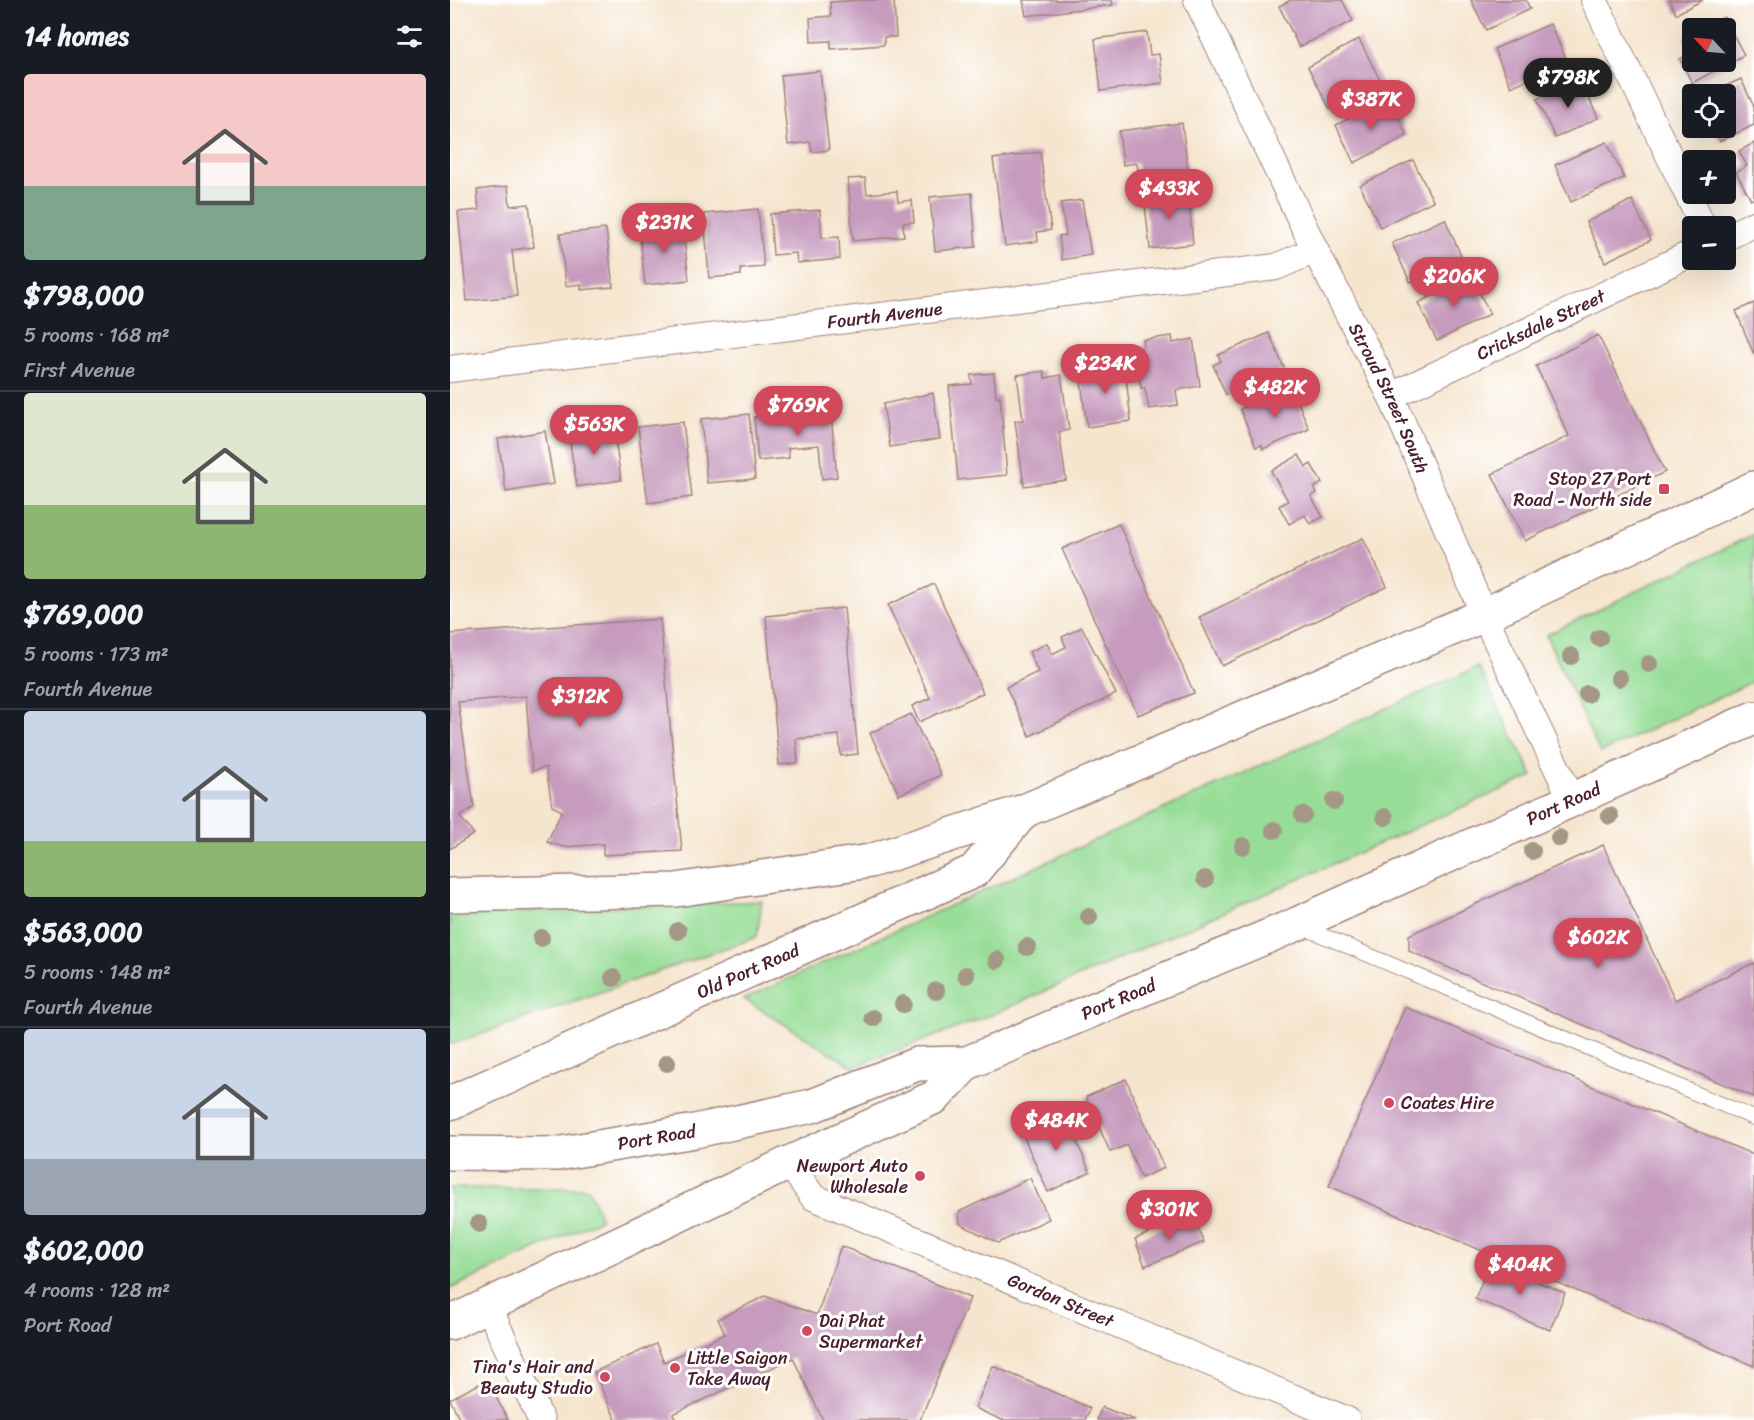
<!DOCTYPE html>
<meta charset="utf-8">
<style>
:root{--surface:#171b24;--page:#20242c;--text:#f1f3f6;--muted:#9ea1a6;--line:#363941;--accent:#d1495b}
body{margin:0;font-family:Sriracha,sans-serif;background:var(--page);color:var(--text);height:100vh;display:flex;flex-direction:column;font-size:22px;white-space:nowrap}
*{box-sizing:border-box;margin:0}
p{font-size:20px;color:var(--muted)}
.icon{flex:none;width:33px;height:33px;fill:none;stroke:currentColor;stroke-width:2;stroke-linecap:round;stroke-linejoin:round}
.map{position:relative;flex:1;overflow:hidden}
.sheet{display:flex;flex-direction:column;background:var(--surface);width:450px}
.sheet>*{flex:none}
.needle{width:39px;rotate:296deg}
.buttons{position:absolute;left:1232px;top:18px;display:grid;gap:12px}
.buttons a{display:grid;place-items:center;width:54px;height:54px;border-radius:6px;background:var(--surface);box-shadow:0 6px 24px #0002;font-size:30px}
.price{position:absolute;translate:-50% -51px;padding:0 14px;border-radius:21px;background:var(--accent);color:#fff;font-size:20px;line-height:39px;filter:drop-shadow(0 2px 3px #0008)}
.price::after{content:'';position:absolute;left:50%;top:36px;width:18px;height:14px;margin-left:-9px;background:inherit;clip-path:polygon(0 0,100% 0,50% 100%)}
.price.selected{background:#222;color:#fff}
ul{padding:0;list-style:none}
li{display:grid;align-content:center;gap:12px;height:318px;padding:0 24px}
li+li{border-top:2px solid var(--line)}
li span{display:grid;place-items:center;height:186px;border-radius:6px;color:#555}
li>.icon{margin-inline-start:auto}
span .icon{width:108px;height:108px;fill:#fffc;stroke-width:1}
li b{font-size:26px}
h2{display:flex;justify-content:space-between;align-items:center;height:72px;padding:0 24px;font-size:26px}
main{display:flex;flex:1;min-height:0}
.map>svg:first-child{display:block}
</style>
<main>
<section class="sheet">
<h2>14 homes<svg class="icon" aria-label="filters" viewBox="0 0 24 24"><path d="M4 7h16M4 17h16"/><circle cx="9" cy="7" r="2"/><circle cx="15" cy="17" r="2"/></svg></h2>
<ul>
<li><span style="background:linear-gradient(#f6c9c9 60%,#7fa58c 0)"><svg class="icon" aria-label="home" viewBox="0 0 24 24"><path d="M3 11l9-7 9 7M6 9v11h12V9"/></svg></span><div><b>$798,000</b><p>5 rooms · 168 m²</p><p>First Avenue</p></div></li>
<li><span style="background:linear-gradient(#dfe7d0 60%,#8fb573 0)"><svg class="icon" aria-label="home" viewBox="0 0 24 24"><path d="M3 11l9-7 9 7M6 9v11h12V9"/></svg></span><div><b>$769,000</b><p>5 rooms · 173 m²</p><p>Fourth Avenue</p></div></li>
<li><span style="background:linear-gradient(#c9d6e8 70%,#8fb573 0)"><svg class="icon" aria-label="home" viewBox="0 0 24 24"><path d="M3 11l9-7 9 7M6 9v11h12V9"/></svg></span><div><b>$563,000</b><p>5 rooms · 148 m²</p><p>Fourth Avenue</p></div></li>
<li><span style="background:linear-gradient(#c9d6e8 70%,#9aa5b1 0)"><svg class="icon" aria-label="home" viewBox="0 0 24 24"><path d="M3 11l9-7 9 7M6 9v11h12V9"/></svg></span><div><b>$602,000</b><p>4 rooms · 128 m²</p><p>Port Road</p></div></li>
</ul>
</section>
<div class="map">
<svg width="1304" height="1420" viewBox="0 0 1304 1420">
<rect width="100%" height="100%" fill="#fff"/>
<filter id="ink" filterUnits="userSpaceOnUse"><feTurbulence type="fractalNoise" baseFrequency=".0167" numOctaves="2"/><feDisplacementMap in="SourceGraphic" scale="12" xChannelSelector="R" yChannelSelector="G"/><feConvolveMatrix kernelMatrix="1 2 1 2 8 2 1 2 1" color-interpolation-filters="sRGB"/></filter>
<filter id="wash" filterUnits="userSpaceOnUse"><feTurbulence type="fractalNoise" baseFrequency=".008" numOctaves="4" result="noise"/><feDisplacementMap in="SourceGraphic" scale="24" xChannelSelector="R" yChannelSelector="G"/><feGaussianBlur stdDeviation="1.35" result="paint"/><feColorMatrix in="noise" values="0 0 0 0 0 0 0 0 0 0 0 0 0 0 0 0 0 1.4 0 .05"/><feComposite in="paint" operator="in"/></filter>
<g filter="url(#wash)">
<rect width="100%" height="100%" fill="#f5e5ce"/>
<g fill="#97dd97" stroke="#707e61" stroke-width="1.5">
<polygon points="1304,534 1304,681 1150,753 1096,635"/>
<polygon points="1028,667 1083,776 539,1016 403,1067 294,999"/>
<polygon points="312,901 307,937 0,1045 0,914"/>
<polygon points="0,1188 138,1188 151,1219 0,1289"/>
</g>
<g id="blocks">
<g fill="#c69bbd">
<polygon points="410,0 444,0 446,37 434,37 434,45 381,49 381,41 361,42 360,18 381,16 380,2"/>
<polygon points="573,0 662,0 663,5 576,16"/>
<polygon points="841,0 892,0 903,21 849,47 829,6"/>
<polygon points="1021,0 1076,0 1080,9 1036,30"/>
<polygon points="1219,0 1253,0 1226,14"/>
<polygon points="1274,17 1294,55 1242,83 1230,59 1242,53 1234,38 1242,34 1242,62 1275,62 1275,28 1253,28"/>
<polygon points="1100,24 1117,61 1061,87 1044,49"/>
<polygon points="697,32 700,55 709,54 713,83 651,91 645,39"/>
<polygon points="909,39 931,82 880,109 858,67"/>
<polygon points="370,71 379,150 362,152 360,142 338,145 331,75"/>
<polygon points="1130,79 1148,118 1105,138 1087,99"/>
<polygon points="1291,79 1304,107 1304,125 1270,141 1263,128 1275,128 1275,94 1258,94"/>
<polygon points="939,99 957,136 904,163 886,125"/>
<polygon points="732,123 739,179 690,185 687,163 673,165 669,131"/>
<polygon points="1157,142 1174,178 1121,202 1105,165"/>
<polygon points="1304,143 1304,198 1301,200 1286,172 1297,166 1289,151"/>
<polygon points="590,152 601,230 587,232 588,241 555,246 543,159"/>
<polygon points="963,160 983,201 930,227 910,185"/>
<polygon points="415,178 417,194 447,191 448,202 462,200 464,222 453,223 454,236 403,241 398,179"/>
<polygon points="58,186 60,206 79,204 84,247 62,250 67,296 17,301 8,212 29,210 27,190"/>
<polygon points="738,191 743,244 700,249 694,196"/>
<polygon points="522,193 526,247 485,251 480,197"/>
<polygon points="632,200 641,255 612,260 609,236 616,235 611,203"/>
<polygon points="1182,200 1201,240 1155,262 1136,222"/>
<polygon points="308,209 314,267 291,269 291,275 259,278 254,214"/>
<polygon points="370,210 372,238 389,237 390,259 347,263 346,253 323,255 320,214"/>
<polygon points="995,219 1012,258 960,282 942,243"/>
<polygon points="232,222 239,280 195,285 189,227"/>
<polygon points="156,229 163,287 131,290 131,284 116,286 110,234"/>
<polygon points="1021,276 1040,314 987,341 968,303"/>
<polygon points="1304,303 1304,355 1286,311"/>
<polygon points="819,333 835,370 776,395 763,365 771,361 768,355"/>
<polygon points="1148,335 1215,472 1075,541 1042,474 1119,436 1086,366"/>
<polygon points="722,336 723,343 743,339 750,386 726,390 728,405 699,409 695,388 691,388 685,349 694,347 693,340"/>
<polygon points="657,363 657,370 675,368 681,421 637,427 629,366"/>
<polygon points="594,371 595,378 611,375 619,430 609,432 616,480 574,486 565,421 573,420 567,375"/>
<polygon points="544,373 546,397 550,396 557,475 508,480 499,386 522,384 521,375"/>
<polygon points="842,387 859,429 813,449 812,445 806,447 790,409"/>
<polygon points="483,393 490,439 440,447 433,404"/>
<polygon points="380,404 387,477 372,479 369,445 338,448 339,458 308,461 304,417 366,412 365,405"/>
<polygon points="299,414 305,479 257,483 251,419"/>
<polygon points="233,422 242,497 198,503 188,427"/>
<polygon points="148,426 149,434 164,432 171,480 127,487 118,430"/>
<polygon points="95,431 104,484 56,492 48,439"/>
<polygon points="849,455 856,467 861,464 872,483 864,488 867,493 861,496 873,517 860,524 855,515 839,524 829,506 838,501 821,471"/>
<polygon points="669,524 744,693 688,715 612,549"/>
<polygon points="913,538 937,587 772,666 749,617"/>
<polygon points="484,584 533,693 469,722 462,706 480,698 438,605"/>
<polygon points="394,608 408,754 391,756 389,735 346,739 348,763 329,765 316,616"/>
<polygon points="210,619 232,851 153,855 153,844 114,847 97,842 112,811 102,806 96,767 82,771 76,696 8,702 24,807 10,817 24,834 0,849 0,634"/>
<polygon points="632,627 666,694 580,736 556,687 588,672 579,652 597,643 602,654 616,647 612,637"/>
<polygon points="461,714 491,775 449,795 420,733"/>
<polygon points="1153,845 1225,1000 1304,963 1304,1097 959,951 959,935"/>
<polygon points="955,1007 1304,1155 1304,1366 879,1186"/>
<polygon points="676,1079 714,1168 691,1178 677,1145 660,1152 636,1097"/>
<polygon points="614,1113 640,1172 598,1192 572,1133"/>
<polygon points="580,1178 599,1219 548,1243 510,1224 509,1212"/>
<polygon points="743,1215 754,1242 695,1266 685,1239"/>
<polygon points="391,1246 520,1298 470,1420 373,1420 343,1358 223,1414 226,1420 166,1420 144,1372 206,1344 214,1362 275,1334 268,1319 315,1296 367,1315"/>
<polygon points="1040,1262 1115,1293 1100,1330 1025,1299"/>
<polygon points="543,1366 640,1408 635,1420 552,1420 525,1408"/>
<polygon points="37,1380 58,1420 10,1420 0,1399"/>
<polygon points="652,1407 685,1420 647,1420"/>
</g>
</g>
</g>
<g filter="url(#ink)">
<use href="#blocks" fill-opacity="0" stroke="#a0827c" stroke-width="1.5"/>
<g fill="none" stroke-linecap="round" stroke-linejoin="round">
<defs>
<polyline id="lane" points="850,926 1304,1118"/>
<g id="street">
<path id="s1" d="M747,0L865,250L941,396L1034,615L1122,800"/>
<polyline points="1144,0 1253,226"/>
<polyline points="1275,238 1304,224"/>
<path id="s2" d="M0,369L826,267L865,250"/>
<path id="s3" d="M941,396L1242,253"/>
<path id="s4" d="M339,1163L363,1197L897,1420"/>
<polyline points="38,1306 91,1420"/>
</g>
<polyline id="secondary" points="0,1323 339,1163 485,1097 517,1063"/>
<g id="highway">
<polyline points="0,895 226,890 420,861 574,811 1034,615 1304,488"/>
<path id="s5" d="M0,1103L524,871L574,811"/>
<path id="s6" d="M0,1153L106,1154L245,1131L362,1106L467,1064L517,1063L847,924L1304,718"/>
</g>
</defs>
<use href="#lane" stroke="#a0827c" stroke-width="16"/>
<use href="#street" stroke="#a0827c" stroke-width="28"/>
<use href="#secondary" stroke="#a0827c" stroke-width="36"/>
<use href="#highway" stroke="#a0827c" stroke-width="36"/>
<use href="#lane" stroke="#fff" stroke-width="14"/>
<use href="#street" stroke="#fff" stroke-width="26"/>
<use href="#secondary" stroke="#fff" stroke-width="33"/>
<use href="#highway" stroke="#fff" stroke-width="33"/>
</g>
<g fill="#a49786">
<circle cx="1149" cy="638" r="9"/>
<circle cx="1121" cy="656" r="9"/>
<circle cx="1199" cy="664" r="9"/>
<circle cx="1169" cy="678" r="9"/>
<circle cx="1137" cy="694" r="9"/>
<circle cx="884" cy="801" r="9"/>
<circle cx="853" cy="815" r="9"/>
<circle cx="1160" cy="816" r="9"/>
<circle cx="935" cy="817" r="9"/>
<circle cx="824" cy="830" r="9"/>
<circle cx="1109" cy="838" r="9"/>
<circle cx="793" cy="846" r="9"/>
<circle cx="1082" cy="851" r="9"/>
<circle cx="755" cy="879" r="9"/>
<circle cx="639" cy="917" r="9"/>
<circle cx="228" cy="931" r="9"/>
<circle cx="91" cy="938" r="9"/>
<circle cx="577" cy="947" r="9"/>
<circle cx="547" cy="960" r="9"/>
<circle cx="516" cy="975" r="9"/>
<circle cx="163" cy="978" r="9"/>
<circle cx="486" cy="991" r="9"/>
<circle cx="453" cy="1004" r="9"/>
<circle cx="423" cy="1018" r="9"/>
<circle cx="217" cy="1063" r="9"/>
<circle cx="29" cy="1224" r="9"/>
</g>
</g>
<g fill="#d1495b" stroke="#fff" stroke-width="2">
<rect x="1208" y="483" width="12" height="12" rx="3"/>
<circle cx="939" cy="1103" r="6"/>
<circle cx="470" cy="1176" r="6"/>
<circle cx="357" cy="1331" r="6"/>
<circle cx="225" cy="1368" r="6"/>
<circle cx="155" cy="1377" r="6"/>
</g>
<g text-anchor="middle" dominant-baseline="central" stroke-width="6" stroke-linejoin="round" paint-order="stroke">
<g font-size="18" fill="#4a1f2b" stroke="#fff">
<text stroke="none"><textPath href="#s2" startOffset="438">Fourth Avenue</textPath></text>
<text stroke="none"><textPath href="#s3" startOffset="166">Cricksdale Street</textPath></text>
<text stroke="none"><textPath href="#s1" startOffset="442">Stroud Street South</textPath></text>
<text stroke="none"><textPath href="#s6" startOffset="1180">Port Road</textPath></text>
<text stroke="none"><textPath href="#s5" startOffset="326">Old Port Road</textPath></text>
<text stroke="none"><textPath href="#s6" startOffset="694">Port Road</textPath></text>
<text stroke="none"><textPath href="#s6" startOffset="208">Port Road</textPath></text>
<text stroke="none"><textPath href="#s4" startOffset="310">Gordon Street</textPath></text>
</g>
<g font-size="18" fill="#4a1f2b" stroke="#fff" text-anchor="end">
<text x="1202" y="479">Stop 27 Port<tspan x="1202" dy="21">Road - North side</tspan></text>
<text x="951" y="1103" text-anchor="start">Coates Hire</text>
<text x="458" y="1166">Newport Auto<tspan x="458" dy="21">Wholesale</tspan></text>
<text x="369" y="1321" text-anchor="start">Dai Phat<tspan x="369" dy="21">Supermarket</tspan></text>
<text x="237" y="1358" text-anchor="start">Little Saigon<tspan x="237" dy="21">Take Away</tspan></text>
<text x="143" y="1367">Tina's Hair and<tspan x="143" dy="21">Beauty Studio</tspan></text>
</g>
</g>
</svg>
<div class="buttons">
<a><svg class="needle" viewBox="-14 -14 28 28"><path d="M0-13l5 13h-10z" fill="#e53935"/><path d="M0 13l5-13h-10z" fill="#9ea1a6"/></svg></a>
<a><svg class="icon" aria-label="locate" viewBox="0 0 24 24"><circle cx="12" cy="12" r="6"/><path d="M12 2v4M12 18v4M2 12h4M18 12h4"/></svg></a>
<a>+</a>
<a>−</a>
</div>
<b class="price selected" style="left:1118px;top:109px">$798K</b>
<b class="price" style="left:921px;top:131px">$387K</b>
<b class="price" style="left:719px;top:220px">$433K</b>
<b class="price" style="left:214px;top:254px">$231K</b>
<b class="price" style="left:1004px;top:308px">$206K</b>
<b class="price" style="left:655px;top:395px">$234K</b>
<b class="price" style="left:825px;top:419px">$482K</b>
<b class="price" style="left:348px;top:437px">$769K</b>
<b class="price" style="left:144px;top:456px">$563K</b>
<b class="price" style="left:130px;top:728px">$312K</b>
<b class="price" style="left:1148px;top:969px">$602K</b>
<b class="price" style="left:606px;top:1152px">$484K</b>
<b class="price" style="left:719px;top:1241px">$301K</b>
<b class="price" style="left:1070px;top:1296px">$404K</b>
</div>
</main>
